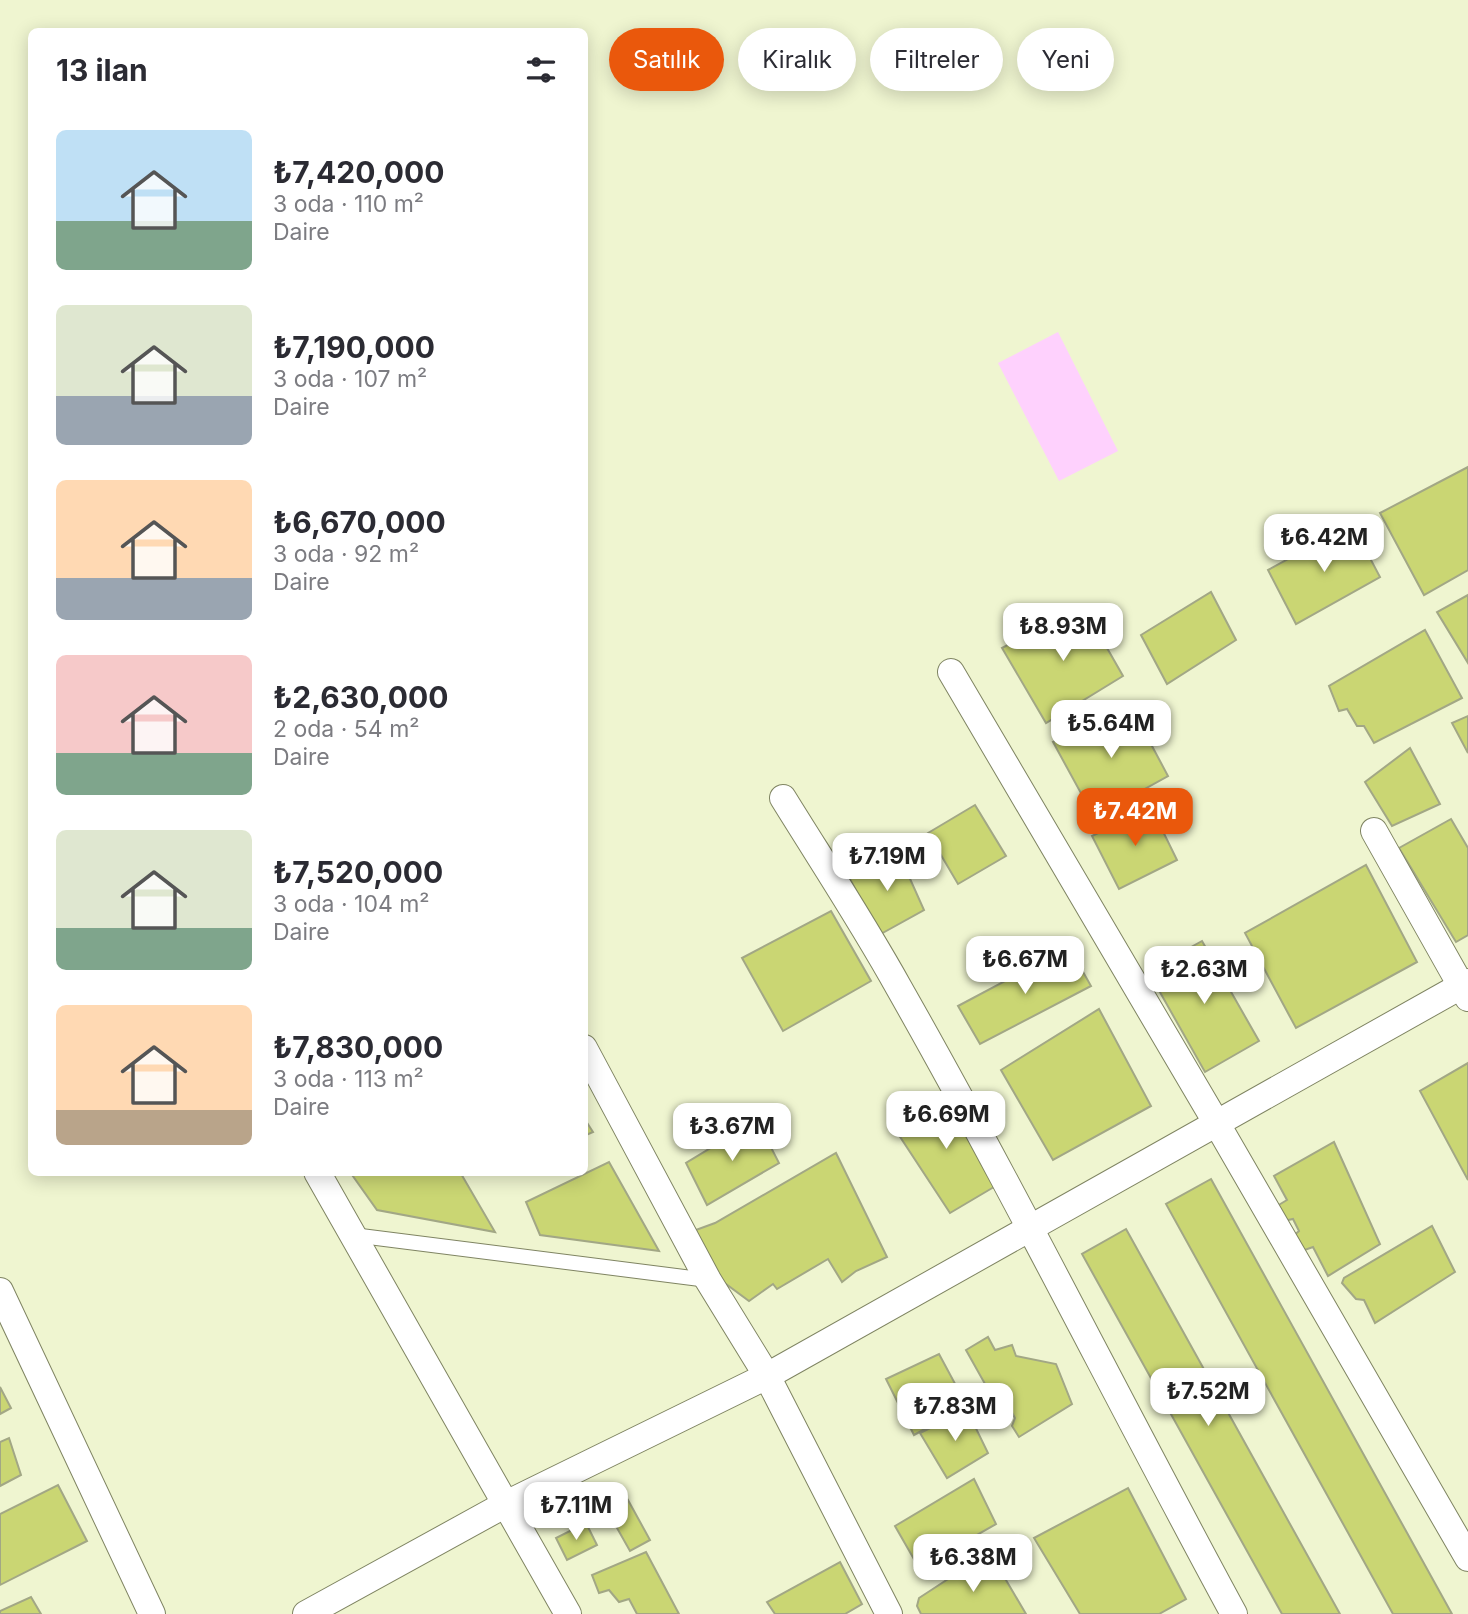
<!DOCTYPE html>
<html lang="tr">
<meta charset="utf-8">
<style>
:root{--surface:#fff;--page:#f7f7f7;--text:#2b2b33;--muted:#7c7c81;--accent:#ea580c}
body{margin:0;font-family:Inter,sans-serif;background:var(--page);color:var(--text);height:100vh;display:flex;flex-direction:column;font-size:26px;white-space:nowrap}
*{box-sizing:border-box;margin:0}
p{font-size:23px;color:var(--muted)}
.icon{flex:none;width:38px;height:38px;fill:none;stroke:currentColor;stroke-width:2;stroke-linecap:round;stroke-linejoin:round}
.map{position:relative;flex:1;overflow:hidden}
.drawer{position:absolute;left:28px;top:28px;width:560px;height:1148px;display:flex;flex-direction:column;background:var(--surface);border-radius:10px;box-shadow:0 4px 18px #0003}
.drawer>*{flex:none}
.hud{position:absolute;left:609px;top:28px;width:665px;height:63px;display:flex;gap:14px}
.price{position:absolute;translate:-50% -60px;padding:0 16px;border-radius:14px;background:#fff;color:#222;font-size:23px;line-height:46px;filter:drop-shadow(0 2px 4px #0008)}
.price::after{content:'';position:absolute;left:50%;top:42px;width:21px;height:16px;margin-left:-10px;background:inherit;clip-path:polygon(0 0,100% 0,50% 100%)}
.price.on{background:var(--accent);color:#fff}
ul{padding:0;list-style:none}
li{display:flex;align-items:center;gap:21px;height:175px;padding:0 28px}
li span{display:grid;place-items:center;flex:none;width:196px;height:140px;border-radius:10px;color:#555}
li>.icon{margin-inline-start:auto}
span .icon{width:84px;height:84px;fill:#fffc;stroke-width:1}
li b{font-size:30px}
h2{display:flex;justify-content:space-between;align-items:center;height:84px;padding:0 28px;font-size:30px}
.chip{padding:0 24px;border-radius:32px;background:var(--surface);box-shadow:0 4px 18px #0003;font-size:24px;line-height:63px}
.chip.on{background:var(--accent);color:#fff}
.map>svg:first-child{display:block}
</style>
<div class="map">
<svg width="1468" height="1614" viewBox="0 0 1468 1614">
<rect width="100%" height="100%" fill="#eff5d0"/>
<polygon fill="#fed1fd" points="1058,332 1118,451 1059,481 998,363"/>
<g fill="#cad673" stroke="#a2a785" stroke-width="2">
<polygon points="1468,467 1468,570 1424,595 1380,513"/>
<polygon points="1352,524 1380,577 1296,624 1268,570"/>
<polygon points="1211,592 1236,640 1167,684 1141,635"/>
<polygon points="1468,595 1468,663 1437,612"/>
<polygon points="1083,606 1123,676 1046,723 1002,648"/>
<polygon points="1425,630 1462,698 1374,743 1364,726 1357,726 1347,709 1339,711 1329,686"/>
<polygon points="1129,703 1168,776 1094,817 1053,742"/>
<polygon points="1468,716 1468,753 1452,723"/>
<polygon points="1410,748 1440,804 1392,826 1365,782"/>
<polygon points="975,805 1006,856 958,884 928,833"/>
<polygon points="1151,807 1177,860 1119,889 1092,836"/>
<polygon points="1451,819 1468,848 1468,935 1456,942 1399,848"/>
<polygon points="898,852 924,910 879,935 849,877"/>
<polygon points="1366,865 1417,962 1296,1028 1245,933"/>
<polygon points="831,911 871,981 783,1031 742,958"/>
<polygon points="1202,941 1259,1041 1205,1072 1148,971"/>
<polygon points="1069,947 1091,986 980,1044 958,1006"/>
<polygon points="1099,1009 1151,1106 1053,1160 1001,1070"/>
<polygon points="1468,1063 1468,1180 1420,1091"/>
<polygon points="947,1090 999,1184 950,1213 891,1123"/>
<polygon points="584,1118 593,1132 584,1136"/>
<polygon points="757,1120 779,1163 707,1205 686,1163"/>
<polygon points="1334,1142 1380,1244 1328,1276 1313,1247 1296,1253 1292,1237 1299,1231 1293,1219 1279,1222 1272,1209 1287,1200 1274,1176"/>
<polygon points="836,1153 887,1257 856,1271 842,1282 828,1259 777,1289 773,1284 749,1301 722,1281 693,1231 715,1223"/>
<polygon points="609,1162 659,1251 540,1235 526,1202"/>
<polygon points="350,1172 460,1172 495,1232 377,1210"/>
<polygon points="1211,1179 1452,1614 1393,1614 1166,1204"/>
<polygon points="1432,1226 1455,1272 1375,1323 1364,1300 1356,1299 1342,1283 1344,1278"/>
<polygon points="1126,1229 1340,1614 1282,1614 1082,1254"/>
<polygon points="988,1337 995,1350 1012,1345 1016,1356 1056,1364 1072,1404 1019,1437 1012,1426 1015,1418 999,1388 985,1384 966,1350"/>
<polygon points="939,1354 967,1406 914,1435 886,1379"/>
<polygon points="0,1387 11,1408 0,1414"/>
<polygon points="967,1410 988,1453 947,1478 920,1433"/>
<polygon points="9,1438 21,1475 0,1486 0,1442"/>
<polygon points="974,1479 996,1524 919,1568 895,1526"/>
<polygon points="58,1485 87,1541 0,1585 0,1514"/>
<polygon points="1128,1488 1186,1599 1159,1614 1080,1614 1034,1538"/>
<polygon points="628,1500 650,1540 630,1551 608,1512"/>
<polygon points="586,1523 597,1545 567,1560 556,1538"/>
<polygon points="646,1552 679,1614 637,1614 629,1599 619,1602 609,1590 599,1593 592,1575"/>
<polygon points="993,1558 1026,1614 921,1614 917,1606 919,1598 959,1572"/>
<polygon points="840,1562 862,1604 845,1614 775,1614 767,1602"/>
<polygon points="31,1597 41,1614 0,1614 0,1611"/>
</g>
<g fill="none" stroke-linecap="round" stroke-linejoin="round">
<defs>
<polyline id="service" points="353,1235 708,1280"/>
<g id="minor">
<polyline points="951,672 1217,1124 1468,1558"/>
<path d="M783,798C822,861 863,923 899,988C1016,1194 1121,1406 1234,1614"/>
<polyline points="1374,831 1468,998"/>
<polyline points="584,1048 708,1280 767,1376 889,1614"/>
<polyline points="317,1172 568,1614"/>
<polyline points="0,1291 152,1614"/>
<polyline points="306,1614 506,1504 767,1376 1468,982"/>
</g>
</defs>
<use href="#service" stroke="#7f8462" stroke-width="16"/>
<use href="#minor" stroke="#7f8462" stroke-width="28"/>
<use href="#service" stroke="#fff" stroke-width="14"/>
<use href="#minor" stroke="#fff" stroke-width="26"/>
</g>
</svg>
<b class="price" style="left:1324px;top:574px">₺6.42M</b>
<b class="price" style="left:1063px;top:663px">₺8.93M</b>
<b class="price" style="left:1111px;top:760px">₺5.64M</b>
<b class="price on" style="left:1135px;top:848px">₺7.42M</b>
<b class="price" style="left:887px;top:893px">₺7.19M</b>
<b class="price" style="left:1025px;top:996px">₺6.67M</b>
<b class="price" style="left:1204px;top:1006px">₺2.63M</b>
<b class="price" style="left:946px;top:1151px">₺6.69M</b>
<b class="price" style="left:732px;top:1163px">₺3.67M</b>
<b class="price" style="left:1208px;top:1428px">₺7.52M</b>
<b class="price" style="left:955px;top:1443px">₺7.83M</b>
<b class="price" style="left:576px;top:1542px">₺7.11M</b>
<b class="price" style="left:973px;top:1594px">₺6.38M</b>
<div class="hud">
<a class="chip on">Satılık</a>
<a class="chip">Kiralık</a>
<a class="chip">Filtreler</a>
<a class="chip">Yeni</a>
</div>
<section class="drawer">
<h2>13 ilan<svg class="icon" aria-label="filters" viewBox="0 0 24 24"><path d="M4 7h16M4 17h16"/><circle cx="9" cy="7" r="2"/><circle cx="15" cy="17" r="2"/></svg></h2>
<ul>
<li><span style="background:linear-gradient(#bfe0f5 65%,#7fa58c 0)"><svg class="icon" aria-label="home" viewBox="0 0 24 24"><path d="M3 11l9-7 9 7M6 9v11h12V9"/></svg></span><div><b>₺7,420,000</b><p>3 oda · 110 m²</p><p>Daire</p></div></li>
<li><span style="background:linear-gradient(#dfe7d0 65%,#9aa5b1 0)"><svg class="icon" aria-label="home" viewBox="0 0 24 24"><path d="M3 11l9-7 9 7M6 9v11h12V9"/></svg></span><div><b>₺7,190,000</b><p>3 oda · 107 m²</p><p>Daire</p></div></li>
<li><span style="background:linear-gradient(#ffd9b3 70%,#9aa5b1 0)"><svg class="icon" aria-label="home" viewBox="0 0 24 24"><path d="M3 11l9-7 9 7M6 9v11h12V9"/></svg></span><div><b>₺6,670,000</b><p>3 oda · 92 m²</p><p>Daire</p></div></li>
<li><span style="background:linear-gradient(#f6c9c9 70%,#7fa58c 0)"><svg class="icon" aria-label="home" viewBox="0 0 24 24"><path d="M3 11l9-7 9 7M6 9v11h12V9"/></svg></span><div><b>₺2,630,000</b><p>2 oda · 54 m²</p><p>Daire</p></div></li>
<li><span style="background:linear-gradient(#dfe7d0 70%,#7fa58c 0)"><svg class="icon" aria-label="home" viewBox="0 0 24 24"><path d="M3 11l9-7 9 7M6 9v11h12V9"/></svg></span><div><b>₺7,520,000</b><p>3 oda · 104 m²</p><p>Daire</p></div></li>
<li><span style="background:linear-gradient(#ffd9b3 75%,#b9a48a 0)"><svg class="icon" aria-label="home" viewBox="0 0 24 24"><path d="M3 11l9-7 9 7M6 9v11h12V9"/></svg></span><div><b>₺7,830,000</b><p>3 oda · 113 m²</p><p>Daire</p></div></li>
</ul>
</section>
</div>
